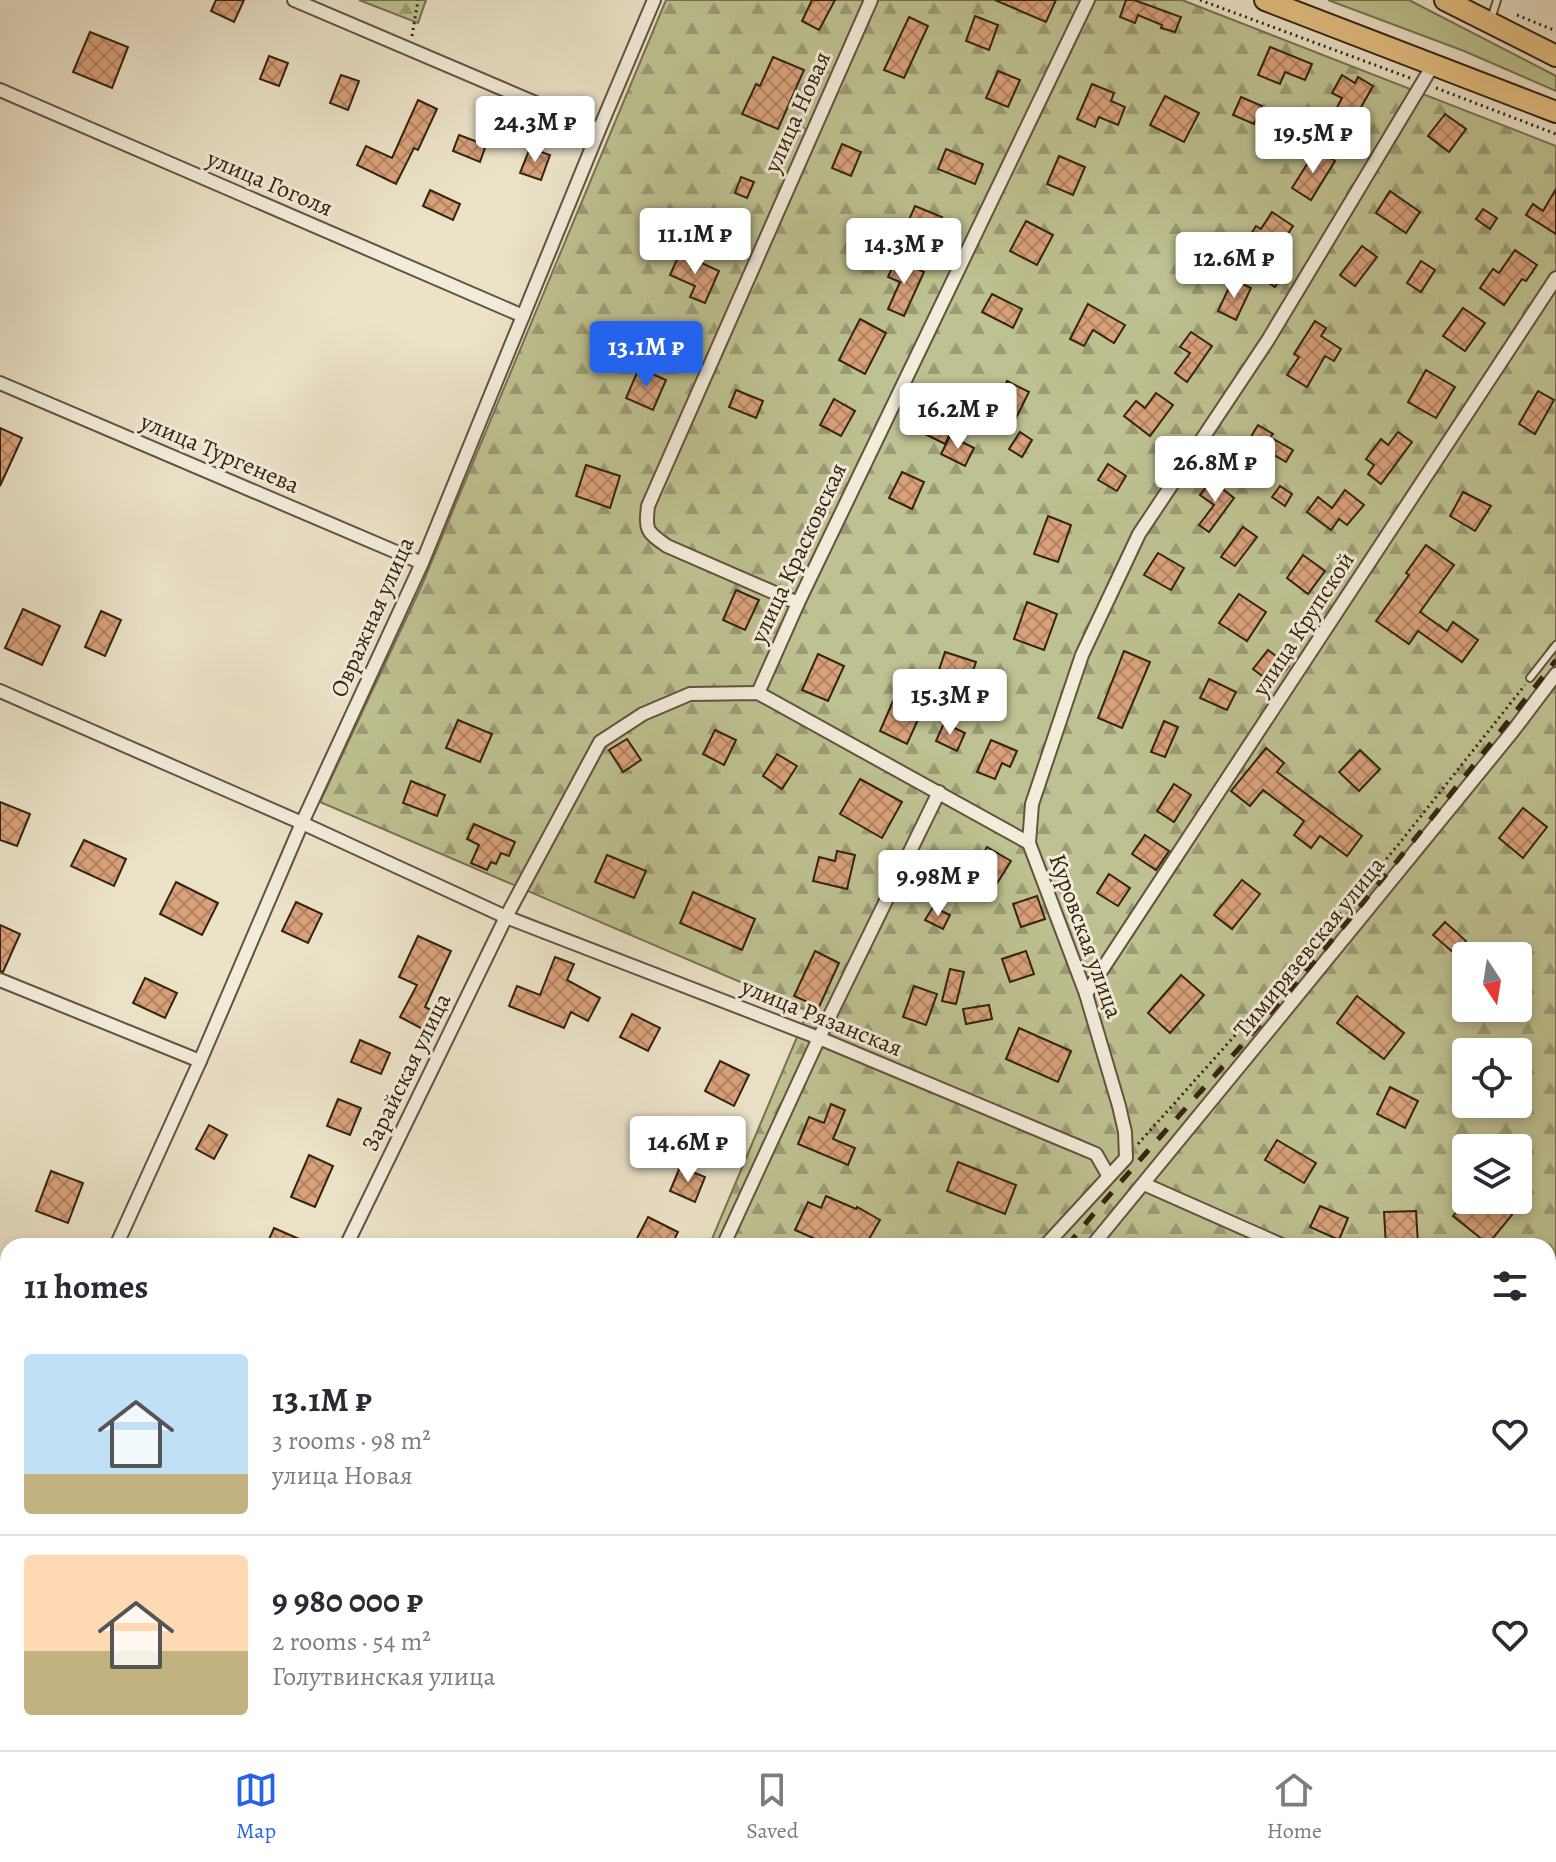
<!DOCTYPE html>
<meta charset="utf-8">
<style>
:root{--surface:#fff;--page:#f2f2f3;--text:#2b2b33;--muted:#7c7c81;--line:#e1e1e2;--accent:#2563eb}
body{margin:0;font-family:Alegreya,serif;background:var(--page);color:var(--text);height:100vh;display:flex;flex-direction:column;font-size:30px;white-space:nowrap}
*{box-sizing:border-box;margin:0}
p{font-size:26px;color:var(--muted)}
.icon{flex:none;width:44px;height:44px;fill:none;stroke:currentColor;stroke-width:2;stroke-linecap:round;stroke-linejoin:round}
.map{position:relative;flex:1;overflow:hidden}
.sheet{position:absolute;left:0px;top:1238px;width:1556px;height:512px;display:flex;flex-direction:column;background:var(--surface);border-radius:24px 24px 0 0;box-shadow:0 4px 12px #0003}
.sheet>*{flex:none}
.needle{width:52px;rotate:168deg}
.tools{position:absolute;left:1452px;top:942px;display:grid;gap:16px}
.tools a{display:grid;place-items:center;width:80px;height:80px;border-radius:8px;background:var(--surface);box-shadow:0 4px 12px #0003;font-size:40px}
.price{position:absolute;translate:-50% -68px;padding:0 18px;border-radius:8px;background:#fff;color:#222;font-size:26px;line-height:52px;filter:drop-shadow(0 2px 4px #0008)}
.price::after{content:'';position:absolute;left:50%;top:48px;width:24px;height:18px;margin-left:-12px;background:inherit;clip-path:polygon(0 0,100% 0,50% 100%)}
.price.current{background:var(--accent);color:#fff}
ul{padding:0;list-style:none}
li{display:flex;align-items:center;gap:24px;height:200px;padding:0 24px}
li+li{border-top:2px solid var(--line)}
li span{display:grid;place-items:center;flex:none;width:224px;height:160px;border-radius:8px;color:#555}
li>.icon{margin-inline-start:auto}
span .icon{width:96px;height:96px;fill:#fffc;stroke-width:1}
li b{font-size:34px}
h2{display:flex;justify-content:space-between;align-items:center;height:96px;padding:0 24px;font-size:34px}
.tab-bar{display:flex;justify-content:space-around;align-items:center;height:112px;border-top:2px solid var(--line);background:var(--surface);font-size:22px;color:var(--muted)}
.tab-bar a{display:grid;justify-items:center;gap:4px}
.tab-bar .current{color:var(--accent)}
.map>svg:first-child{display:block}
</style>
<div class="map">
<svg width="1556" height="1750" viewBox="0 0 1556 1750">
<defs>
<pattern id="forest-firs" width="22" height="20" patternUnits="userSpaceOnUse" patternTransform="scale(2)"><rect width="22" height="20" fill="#bec191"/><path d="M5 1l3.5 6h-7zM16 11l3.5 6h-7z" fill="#9b9c75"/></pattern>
<pattern id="building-cross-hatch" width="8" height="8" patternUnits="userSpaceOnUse" patternTransform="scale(2)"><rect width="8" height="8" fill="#d9a17a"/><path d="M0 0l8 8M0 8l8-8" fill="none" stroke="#b18362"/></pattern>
</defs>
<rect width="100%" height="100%" fill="#ebe2c8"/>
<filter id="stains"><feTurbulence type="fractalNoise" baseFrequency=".0025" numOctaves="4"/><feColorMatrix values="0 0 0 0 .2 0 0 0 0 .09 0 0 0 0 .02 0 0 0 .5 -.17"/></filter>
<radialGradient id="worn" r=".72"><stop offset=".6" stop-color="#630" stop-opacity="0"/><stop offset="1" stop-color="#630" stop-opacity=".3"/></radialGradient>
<polygon fill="#bec191" stroke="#797250" stroke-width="2" points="1328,0 1409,0 1556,76 1556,91 1464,51"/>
<g fill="url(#forest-firs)" stroke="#797250" stroke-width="2" fill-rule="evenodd">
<polygon points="359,0 426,0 418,23"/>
<path d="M666,0H1182L1556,146V1750H1419L1405,1742H1548V1246H709L808,1011L320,802L421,587ZM1466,956H1518V1008H1466ZM1466,1052H1518V1104H1466ZM1466,1148H1518V1200H1466Z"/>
<polygon points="8,1409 8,1621 0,1618 0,1416"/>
<polygon points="266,1742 560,1742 557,1750 280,1750"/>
</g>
<polygon fill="#9cbcc0" stroke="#727f79" stroke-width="2" points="0,1618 8,1621 8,1742 266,1742 280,1750 0,1750"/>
<g fill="url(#building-cross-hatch)" stroke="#34230f" stroke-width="2">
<polygon points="216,0 244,0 234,22 211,11"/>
<polygon points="812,0 835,0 819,30 802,21"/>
<polygon points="995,0 1056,0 1046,22"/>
<polygon points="1126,0 1134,0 1181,17 1175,32 1161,28 1162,25 1138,15 1135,23 1120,17"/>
<polygon points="975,16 998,25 989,50 966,41"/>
<polygon points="909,17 928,26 904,78 884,70"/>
<polygon points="90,32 128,47 112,88 73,72"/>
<polygon points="1270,47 1312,64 1305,80 1285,72 1280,84 1258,75"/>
<polygon points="269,56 288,63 279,86 260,79"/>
<polygon points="773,57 804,70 778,129 742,114 756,84 760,86"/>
<polygon points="998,71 1020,80 1008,107 986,98"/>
<polygon points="341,75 359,81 348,110 330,103"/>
<polygon points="1342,75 1355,83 1358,77 1373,86 1350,127 1332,117 1342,98 1332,93"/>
<polygon points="1092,84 1114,93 1111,101 1125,107 1118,125 1099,117 1095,127 1077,119"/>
<polygon points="1165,96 1199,113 1184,142 1150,125"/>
<polygon points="1241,97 1262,106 1254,124 1233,115"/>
<polygon points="418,100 437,109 418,150 414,148 396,184 357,165 366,146 392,158"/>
<polygon points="1445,114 1466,129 1449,152 1428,136"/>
<polygon points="459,135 486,145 480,162 453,151"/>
<polygon points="842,144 861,152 851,176 832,168"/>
<polygon points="530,148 550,155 541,180 520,173"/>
<polygon points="946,149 983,164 975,184 938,169"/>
<polygon points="1316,150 1335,161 1311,200 1292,188"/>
<polygon points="1059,156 1085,167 1073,195 1047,184"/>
<polygon points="741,177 754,182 747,198 735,193"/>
<polygon points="1556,189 1556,234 1526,215 1533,204 1543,211"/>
<polygon points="430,190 460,204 453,220 423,206"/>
<polygon points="1390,191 1420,212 1406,233 1376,213"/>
<polygon points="915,206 942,217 928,247 902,236"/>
<polygon points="1483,209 1497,218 1490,229 1476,219"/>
<polygon points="1272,212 1293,226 1282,243 1284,244 1279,252 1284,255 1277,265 1245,244 1256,226 1261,229"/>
<polygon points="1026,221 1053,235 1037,265 1010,251"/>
<polygon points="1362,246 1377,257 1355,286 1340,275"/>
<polygon points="1515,250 1537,265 1526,281 1522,279 1504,305 1480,288 1493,269 1499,273"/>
<polygon points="680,253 719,271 705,303 690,297 695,286 670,275"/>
<polygon points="896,259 924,272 904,316 888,309 900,282 888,277"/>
<polygon points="1421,261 1435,270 1421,292 1407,283"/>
<polygon points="1270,265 1283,274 1275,287 1261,278"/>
<polygon points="1233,279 1251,288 1236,320 1218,311"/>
<polygon points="992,294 1022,309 1013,328 982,312"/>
<polygon points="1088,304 1125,325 1114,343 1093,330 1084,346 1070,339"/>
<polygon points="1463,308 1485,323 1465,351 1443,336"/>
<polygon points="860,319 886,333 865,374 839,360"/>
<polygon points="1315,321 1326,328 1321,336 1341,349 1334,361 1325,356 1307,387 1287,375 1299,357 1294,354"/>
<polygon points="1191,332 1212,346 1187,382 1175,373 1190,353 1180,347"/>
<polygon points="639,368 666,380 653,410 626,398"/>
<polygon points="1426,370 1455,387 1436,418 1408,402"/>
<polygon points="1007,381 1029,392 1013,424 991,414"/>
<polygon points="736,390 763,401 756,418 729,407"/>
<polygon points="1538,391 1554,400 1535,434 1519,424"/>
<polygon points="1156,393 1173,405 1150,436 1124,416 1136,401 1145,408"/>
<polygon points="834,399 855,411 841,436 820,425"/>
<polygon points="930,414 954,426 945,444 921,432"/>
<polygon points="1258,425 1273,434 1270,437 1293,450 1286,462 1249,440"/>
<polygon points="0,428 22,438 0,486"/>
<polygon points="1020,432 1032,440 1022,457 1009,449"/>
<polygon points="1398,432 1412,442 1381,484 1368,474 1374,465 1366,459 1381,439 1388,445"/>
<polygon points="950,436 974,448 965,466 941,454"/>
<polygon points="1108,464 1126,476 1117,491 1098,480"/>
<polygon points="586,465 620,476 610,508 576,496"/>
<polygon points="902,472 924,482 912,509 889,498"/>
<polygon points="1211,480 1234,498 1209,532 1199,525 1214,505 1200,495"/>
<polygon points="1280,486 1292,494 1285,506 1272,497"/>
<polygon points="1345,490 1364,505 1347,525 1339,519 1331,530 1307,512 1318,497 1332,508"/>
<polygon points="1463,492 1491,506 1475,531 1450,516"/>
<polygon points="1048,516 1071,525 1058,562 1034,554"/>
<polygon points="1243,527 1257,537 1235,566 1221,557"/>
<polygon points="1426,545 1454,565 1420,612 1447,631 1453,622 1478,640 1462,662 1418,631 1409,644 1376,621 1409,575 1406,573"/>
<polygon points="1158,553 1184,568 1171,590 1144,575"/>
<polygon points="1303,555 1325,571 1308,594 1287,578"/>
<polygon points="736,590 759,600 745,630 723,620"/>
<polygon points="1239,594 1266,612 1247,641 1219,623"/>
<polygon points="1027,602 1057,614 1044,650 1014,639"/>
<polygon points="23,609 60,626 42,665 5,648"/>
<polygon points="101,611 121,620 105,656 85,647"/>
<polygon points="1268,650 1289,666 1274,685 1253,669"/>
<polygon points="1124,651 1150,662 1122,728 1098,718"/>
<polygon points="945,652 976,662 966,692 935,682"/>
<polygon points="818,654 844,666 828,701 802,690"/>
<polygon points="1209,679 1236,692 1227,710 1200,698"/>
<polygon points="893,701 921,713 907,744 880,731"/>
<polygon points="458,720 492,734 480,762 446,748"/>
<polygon points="1164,721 1178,727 1165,757 1151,752"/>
<polygon points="944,723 965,733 957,751 936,741"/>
<polygon points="715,730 736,740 724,765 703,754"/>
<polygon points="627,739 641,760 623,772 609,750"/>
<polygon points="991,740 1017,751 1010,767 1002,763 995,779 977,772"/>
<polygon points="1266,748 1284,763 1277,772 1362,836 1347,856 1320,836 1311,848 1294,835 1304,821 1263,790 1250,806 1231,791"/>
<polygon points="1360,750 1380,769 1359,791 1339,772"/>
<polygon points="777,754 797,766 782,789 763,776"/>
<polygon points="860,779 902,802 882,838 840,814"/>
<polygon points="411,781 445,795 437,816 403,803"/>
<polygon points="1174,784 1191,795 1174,822 1157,811"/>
<polygon points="0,802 30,814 17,846 0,840"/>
<polygon points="1523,808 1547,827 1523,858 1499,838"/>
<polygon points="474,824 515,842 509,856 501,853 496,864 491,862 487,870 471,863 479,845 467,839"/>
<polygon points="1145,835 1169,851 1156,870 1132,854"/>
<polygon points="84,840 126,859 114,886 71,866"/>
<polygon points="987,847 1011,861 996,885 973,871"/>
<polygon points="837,851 855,855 847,889 813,881 819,857 835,861"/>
<polygon points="607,855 646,871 634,898 595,882"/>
<polygon points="1109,874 1130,888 1118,906 1097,893"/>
<polygon points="1242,880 1260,894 1232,929 1214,915"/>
<polygon points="176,882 218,903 202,935 160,914"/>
<polygon points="693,892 755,919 742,950 680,923"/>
<polygon points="1037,896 1045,919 1021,927 1013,904"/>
<polygon points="296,902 322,914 308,943 282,931"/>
<polygon points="933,907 950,915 943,929 925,920"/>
<polygon points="1445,922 1466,941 1455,954 1433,935"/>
<polygon points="0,925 20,934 3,972 0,971"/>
<polygon points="418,936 451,951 425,1007 441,1015 432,1034 400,1017 417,985 399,977"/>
<polygon points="815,951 839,963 819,1007 794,996"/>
<polygon points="1026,951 1034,974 1010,982 1002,959"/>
<polygon points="555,957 574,964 567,980 600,998 588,1021 571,1012 564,1028 509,1006 517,986 540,995"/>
<polygon points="950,969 964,972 956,1004 942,1001"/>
<polygon points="1181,975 1204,995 1170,1033 1148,1013"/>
<polygon points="145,978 177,993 165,1018 133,1003"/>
<polygon points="914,986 937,994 926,1025 903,1017"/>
<polygon points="1357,996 1404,1033 1384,1059 1337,1023"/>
<polygon points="989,1005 992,1019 966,1024 963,1009"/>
<polygon points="632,1014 660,1028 648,1051 620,1037"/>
<polygon points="1019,1028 1071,1051 1058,1082 1006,1059"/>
<polygon points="360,1040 390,1053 381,1074 351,1062"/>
<polygon points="720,1061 749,1075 734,1106 705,1091"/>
<polygon points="1390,1087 1418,1101 1405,1128 1377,1114"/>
<polygon points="338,1099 361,1108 350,1135 327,1126"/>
<polygon points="831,1104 845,1110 833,1139 855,1148 848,1165 798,1144 809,1117 824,1123"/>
<polygon points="209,1125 227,1135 214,1159 196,1149"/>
<polygon points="1277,1140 1316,1163 1304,1183 1265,1160"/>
<polygon points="309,1155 333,1166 315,1207 291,1197"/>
<polygon points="958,1162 1016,1185 1005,1214 947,1191"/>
<polygon points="680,1167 705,1177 695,1202 670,1191"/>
<polygon points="51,1171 83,1183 68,1223 36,1211"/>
<polygon points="826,1196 856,1209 857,1207 880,1220 865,1246 831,1246 795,1230 808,1202 821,1208"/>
<polygon points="1465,1200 1493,1200 1512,1215 1488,1244 1453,1216"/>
<polygon points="1320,1206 1348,1218 1339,1240 1310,1227"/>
<polygon points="1416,1211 1418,1244 1386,1246 1384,1212"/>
<polygon points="648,1217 678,1232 671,1246 633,1246"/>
<polygon points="274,1228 315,1246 266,1246"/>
</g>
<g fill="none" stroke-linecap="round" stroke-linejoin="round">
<defs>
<g id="lane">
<polyline points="1491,19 1497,0"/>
<polyline points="1530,678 1556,645"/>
</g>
<g id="street">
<polyline points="294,0 599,130"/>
<polyline points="0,90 523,316"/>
<polyline points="0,383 422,563"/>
<path d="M798,603L667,546C647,532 645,531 648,506L871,0"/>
<polyline points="0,691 302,823 506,917 819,1038 1077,1146 1096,1154 1108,1175"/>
<polyline points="758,693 798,603 1088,0"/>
<polyline points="1029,843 1032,804 1082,655 1139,534 1268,340 1433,65"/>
<polyline points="0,980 200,1061"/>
<polyline points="1086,994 1556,278"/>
<polyline points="1144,1184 1284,1246"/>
<polyline points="116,1246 200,1061 302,823 422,563 599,130 654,0"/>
<polyline points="346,1246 506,917 600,742 643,714 690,694 758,693 1029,843 1086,994 1119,1106 1125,1132 1126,1158 1045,1246"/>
<polyline points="723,1246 819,1038 939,792"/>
<polyline points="1092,1246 1297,996 1513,731 1556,674"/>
<polyline points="1548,1273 1556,1266"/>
<polyline points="0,1294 8,1297"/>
<polyline points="1548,1432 1556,1436"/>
<polyline points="0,1449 8,1443"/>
<polyline points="1479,1742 1495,1750"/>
</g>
<polyline id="secondary" points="917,1742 926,1750"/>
<g id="primary">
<polyline points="1265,0 1556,112"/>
<polyline points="1445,0 1556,56"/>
</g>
</defs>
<use href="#lane" stroke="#62533d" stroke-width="10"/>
<use href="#street" stroke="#62533d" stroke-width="16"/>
<use href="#secondary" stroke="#34230f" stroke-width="22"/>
<use href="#primary" stroke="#34230f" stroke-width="24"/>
<g stroke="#34230f" stroke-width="3" stroke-dasharray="2 4" stroke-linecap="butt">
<polyline points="1200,0 1410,78"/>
<polyline points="1517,15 1556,31"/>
<polyline points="412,36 418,0"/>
<polyline points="1436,88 1556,134"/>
<polyline points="1138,1144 1296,967 1398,845 1525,685"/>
<polyline points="0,1589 8,1592"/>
<polyline points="338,1742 349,1750"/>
<polyline points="626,1750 631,1742"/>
<polyline points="637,1750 639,1742"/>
<polyline points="773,1750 773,1742"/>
</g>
<use href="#lane" stroke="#f2ecdb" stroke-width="6"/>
<use href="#street" stroke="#f2ecdb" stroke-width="12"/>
<use href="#secondary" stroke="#f2ecdb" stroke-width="18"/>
<use href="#primary" stroke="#e6c184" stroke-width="20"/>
<g stroke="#34230f" stroke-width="5" stroke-dasharray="14 14" stroke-linecap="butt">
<path d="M1067,1246C1132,1166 1202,1091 1270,1013C1369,899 1463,779 1556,660"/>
<polyline points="778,1750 780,1742"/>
</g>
</g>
<g text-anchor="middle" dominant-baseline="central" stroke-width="6" stroke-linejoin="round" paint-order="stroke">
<g font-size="24" fill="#34230f" stroke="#f2ecdb">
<text transform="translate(797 112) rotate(-66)">улица Новая</text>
<text transform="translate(270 183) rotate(23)">улица Гоголя</text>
<text transform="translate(220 453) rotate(23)">улица Тургенева</text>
<text transform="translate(798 553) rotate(-65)">улица Красковская</text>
<text transform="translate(372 617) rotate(-66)">Овражная улица</text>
<text transform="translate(1303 624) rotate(-57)">улица Крупской</text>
<text transform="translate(1086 936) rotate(70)">Куровская улица</text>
<text transform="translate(1309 947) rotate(-51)">Тимирязевская улица</text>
<text transform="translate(822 1017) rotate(22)">улица Рязанская</text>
<text transform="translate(406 1072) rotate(-64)">Зарайская улица</text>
</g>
</g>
<rect width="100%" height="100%" filter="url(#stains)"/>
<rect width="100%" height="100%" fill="url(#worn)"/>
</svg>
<div class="tools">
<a><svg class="needle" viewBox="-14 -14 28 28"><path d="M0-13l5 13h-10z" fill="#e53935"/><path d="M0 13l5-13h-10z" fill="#7c7c81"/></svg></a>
<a><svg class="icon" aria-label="locate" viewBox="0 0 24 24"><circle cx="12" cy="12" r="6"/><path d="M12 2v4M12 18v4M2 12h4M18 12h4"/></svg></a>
<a><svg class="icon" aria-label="layers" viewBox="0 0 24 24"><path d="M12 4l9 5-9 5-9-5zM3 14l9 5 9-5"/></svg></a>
</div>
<b class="price" style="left:535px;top:164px">24.3M ₽</b>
<b class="price" style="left:1313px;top:175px">19.5M ₽</b>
<b class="price" style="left:695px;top:276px">11.1M ₽</b>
<b class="price" style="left:904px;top:286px">14.3M ₽</b>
<b class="price" style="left:1234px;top:300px">12.6M ₽</b>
<b class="price current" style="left:646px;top:389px">13.1M ₽</b>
<b class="price" style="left:958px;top:451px">16.2M ₽</b>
<b class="price" style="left:1215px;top:504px">26.8M ₽</b>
<b class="price" style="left:950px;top:737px">15.3M ₽</b>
<b class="price" style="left:938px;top:918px">9.98M ₽</b>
<b class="price" style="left:688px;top:1184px">14.6M ₽</b>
<section class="sheet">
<h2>11 homes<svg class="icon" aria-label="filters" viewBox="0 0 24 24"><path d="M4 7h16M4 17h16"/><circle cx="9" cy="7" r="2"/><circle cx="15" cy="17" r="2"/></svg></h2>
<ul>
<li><span style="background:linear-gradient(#bfe0f5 75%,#c2b280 0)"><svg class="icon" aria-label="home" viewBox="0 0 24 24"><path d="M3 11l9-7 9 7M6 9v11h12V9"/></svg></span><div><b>13.1M ₽</b><p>3 rooms · 98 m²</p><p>улица Новая</p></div><svg class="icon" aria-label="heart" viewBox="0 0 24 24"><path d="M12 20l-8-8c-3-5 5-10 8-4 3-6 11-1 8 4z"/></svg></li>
<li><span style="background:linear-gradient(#ffd9b3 60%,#c2b280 0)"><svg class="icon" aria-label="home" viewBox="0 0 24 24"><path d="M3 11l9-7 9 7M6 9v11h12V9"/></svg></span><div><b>9 980 000 ₽</b><p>2 rooms · 54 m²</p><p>Голутвинская улица</p></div><svg class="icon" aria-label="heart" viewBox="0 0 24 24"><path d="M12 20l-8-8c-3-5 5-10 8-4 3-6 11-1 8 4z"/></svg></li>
</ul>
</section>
</div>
<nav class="tab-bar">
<a class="current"><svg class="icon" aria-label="map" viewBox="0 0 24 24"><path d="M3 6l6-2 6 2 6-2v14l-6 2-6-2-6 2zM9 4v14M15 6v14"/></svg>Map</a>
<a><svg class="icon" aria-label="saved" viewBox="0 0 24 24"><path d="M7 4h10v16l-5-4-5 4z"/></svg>Saved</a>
<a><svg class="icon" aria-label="home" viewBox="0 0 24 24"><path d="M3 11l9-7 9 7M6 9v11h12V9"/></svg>Home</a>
</nav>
